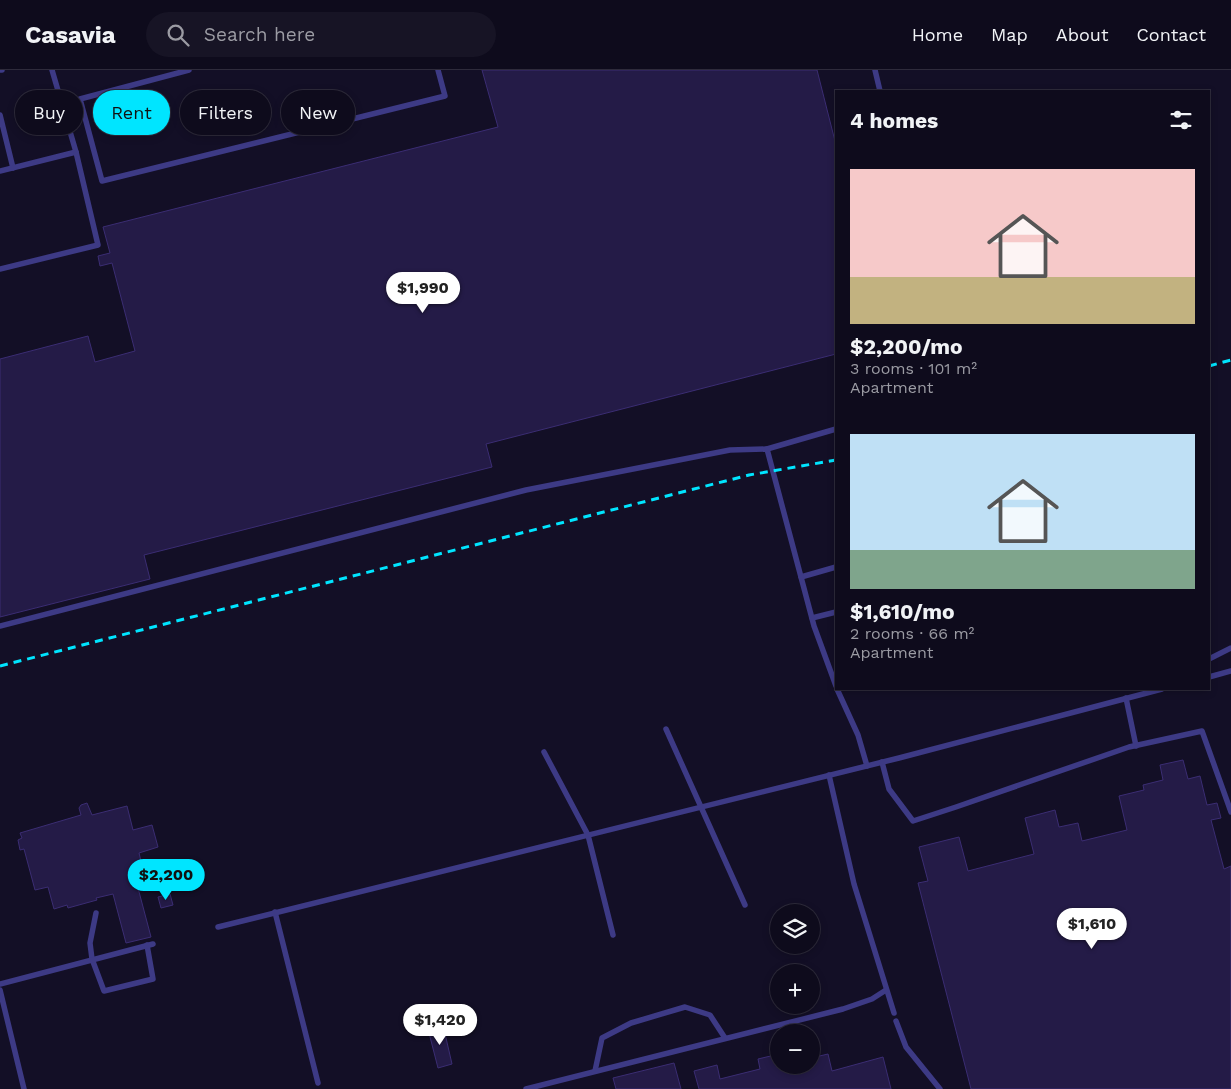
<!DOCTYPE html>
<meta charset="utf-8">
<style>
:root{--surface:#0e0b1c;--page:#171425;--text:#f1f3f6;--muted:#9b9ba3;--line:#2e2b3b;--accent:#00e5ff}
body{margin:0;font-family:"Work Sans",sans-serif;background:var(--page);color:var(--text);height:100vh;display:flex;flex-direction:column;font-size:19px;white-space:nowrap}
*{box-sizing:border-box;margin:0}
p{font-size:16px;color:var(--muted)}
.icon{flex:none;width:28px;height:28px;fill:none;stroke:currentColor;stroke-width:2;stroke-linecap:round;stroke-linejoin:round}
.map{position:relative;flex:1;overflow:hidden}
.side{position:absolute;left:835px;top:20px;width:375px;height:600px;display:flex;flex-direction:column;background:var(--surface);border-radius:0px;box-shadow:0 2px 8px #0003,0 0 0 1px var(--line)}
.side>*{flex:none}
.top-card{position:absolute;left:15px;top:20px;width:475px;height:45px;display:flex;gap:10px}
.buttons{position:absolute;left:770px;top:834px;display:grid;gap:10px}
.buttons a{display:grid;place-items:center;width:50px;height:50px;border-radius:50%;background:var(--surface);box-shadow:0 2px 8px #0003,0 0 0 1px var(--line);font-size:25px}
.price{position:absolute;translate:-50% -42px;padding:0 11px;border-radius:18px;background:#fff;color:#222;font-size:16px;line-height:32px;filter:drop-shadow(0 1px 2px #0008)}
.price::after{content:'';position:absolute;left:50%;top:30px;width:15px;height:11px;margin-left:-8px;background:inherit;clip-path:polygon(0 0,100% 0,50% 100%)}
.price.on{background:var(--accent);color:#111}
ul{padding:0;list-style:none}
li{display:grid;align-content:center;gap:10px;height:265px;padding:0 15px}
li span{display:grid;place-items:center;height:155px;border-radius:0px;color:#555}
li>.icon{margin-inline-start:auto}
span .icon{width:90px;height:90px;fill:#fffc;stroke-width:1}
li b{font-size:21px}
h2{display:flex;justify-content:space-between;align-items:center;height:60px;padding:0 15px;font-size:21px}
.tag{padding:0 18px;border-radius:22px;background:var(--surface);box-shadow:0 2px 8px #0003,0 0 0 1px var(--line);font-size:18px;line-height:45px}
.tag.on{background:var(--accent);color:#111}
header{display:flex;align-items:center;gap:30px;box-sizing:border-box;height:70px;padding:0 25px;background:var(--surface);border-bottom:1px solid var(--line)}
header strong{font-size:24px}
nav{display:flex;gap:28px;margin-inline-start:auto;font-size:18px}
.search{width:350px;height:45px;background:var(--page);display:flex;align-items:center;gap:12px;box-sizing:border-box;padding:0 18px;border-radius:28px;color:var(--muted);font-size:19px}
.map>svg:first-child{display:block}
</style>
<header>
<strong>Casavia</strong>
<div class="search"><svg class="icon" aria-label="search" viewBox="0 0 24 24"><circle cx="10" cy="10" r="6"/><path d="M15 15l6 6"/></svg>Search here</div>
<nav><a>Home</a><a>Map</a><a>About</a><a>Contact</a></nav>
</header>
<div class="map">
<svg width="1231" height="1019" viewBox="0 0 1231 1019">
<rect width="100%" height="100%" fill="#130f26"/>
<g fill="#241b47" stroke="#3b2d73">
<polygon points="482,0 817,0 836,75 836,284 486,374 492,397 144,485 150,509 0,547 0,289 88,266 95,292 135,281 112,193 100,196 98,186 110,183 103,157 498,57"/>
<polygon points="1183,690 1188,709 1200,706 1207,735 1217,733 1221,748 1211,750 1224,799 1231,796 1231,1019 971,1019 918,813 928,811 919,777 959,767 968,801 1034,784 1025,748 1055,740 1059,757 1078,753 1082,771 1127,760 1119,726 1144,720 1143,715 1163,710 1160,695"/>
<polygon points="87,733 92,745 127,736 133,760 152,755 158,777 139,783 147,816 138,818 151,867 126,873 113,824 96,828 97,830 68,838 67,835 54,839 48,817 35,820 24,779 20,780 18,770 22,768 20,763 81,745 79,738 81,735"/>
<polygon points="170,824 173,835 161,838 158,827"/>
<polygon points="443,955 452,994 438,998 428,959"/>
<polygon points="779,984 779,995 811,995 811,988 828,984 832,1001 883,987 891,1019 699,1019 694,1001 717,995 720,1009 760,999 758,989"/>
<polygon points="674,993 681,1019 616,1019 613,1008"/>
</g>
<g fill="none" stroke-linecap="round" stroke-linejoin="round">
<g stroke="#3d3a85" stroke-width="5.5">
<polyline points="0,0 2,0"/>
<polyline points="189,0 80,29 102,111 445,26 438,0"/>
<polyline points="875,0 880,21"/>
<polyline points="0,45 13,98"/>
<polyline points="0,101 76,82"/>
<polyline points="0,199 98,175 76,82 52,0"/>
<polyline points="767,379 836,359"/>
<polyline points="801,507 836,497"/>
<polyline points="812,548 836,542"/>
<polyline points="0,556 526,420 730,380 767,379 814,556 836,616"/>
<polyline points="1209,589 1231,578"/>
<polyline points="1209,607 1231,601"/>
<polyline points="837,619 858,665 867,696"/>
<polyline points="1126,628 1136,676"/>
<polyline points="666,659 745,835"/>
<polyline points="544,682 588,765 613,865"/>
<polyline points="882,692 889,719 913,751 956,737 1129,677 1202,661 1231,742"/>
<polyline points="829,705 854,814 894,943"/>
<polyline points="275,842 318,1013"/>
<polyline points="96,843 90,873 92,889 104,921 153,909 147,875"/>
<polyline points="218,857 899,688 1162,619"/>
<polyline points="0,914 153,874"/>
<polyline points="0,920 24,1019"/>
<polyline points="896,951 906,977 940,1019"/>
<polyline points="595,1001 602,968 631,953 685,937 710,945 725,968"/>
<polyline points="526,1019 843,939 872,929 886,920"/>
</g>
<g stroke="#00e5ff" stroke-width="3" stroke-dasharray="8 6" stroke-linecap="butt">
<polyline points="1209,296 1231,290"/>
<polyline points="0,596 749,405 836,390"/>
</g>
</g>
</svg>
<div class="buttons">
<a><svg class="icon" aria-label="layers" viewBox="0 0 24 24"><path d="M12 4l9 5-9 5-9-5zM3 14l9 5 9-5"/></svg></a>
<a>+</a>
<a>−</a>
</div>
<b class="price" style="left:423px;top:244px">$1,990</b>
<b class="price on" style="left:166px;top:831px">$2,200</b>
<b class="price" style="left:1092px;top:880px">$1,610</b>
<b class="price" style="left:440px;top:976px">$1,420</b>
<div class="top-card">
<a class="tag">Buy</a>
<a class="tag on">Rent</a>
<a class="tag">Filters</a>
<a class="tag">New</a>
</div>
<section class="side">
<h2>4 homes<svg class="icon" aria-label="filters" viewBox="0 0 24 24"><path d="M4 7h16M4 17h16"/><circle cx="9" cy="7" r="2"/><circle cx="15" cy="17" r="2"/></svg></h2>
<ul>
<li><span style="background:linear-gradient(#f6c9c9 70%,#c2b280 0)"><svg class="icon" aria-label="home" viewBox="0 0 24 24"><path d="M3 11l9-7 9 7M6 9v11h12V9"/></svg></span><div><b>$2,200/mo</b><p>3 rooms · 101 m²</p><p>Apartment</p></div></li>
<li><span style="background:linear-gradient(#bfe0f5 75%,#7fa58c 0)"><svg class="icon" aria-label="home" viewBox="0 0 24 24"><path d="M3 11l9-7 9 7M6 9v11h12V9"/></svg></span><div><b>$1,610/mo</b><p>2 rooms · 66 m²</p><p>Apartment</p></div></li>
</ul>
</section>
</div>
